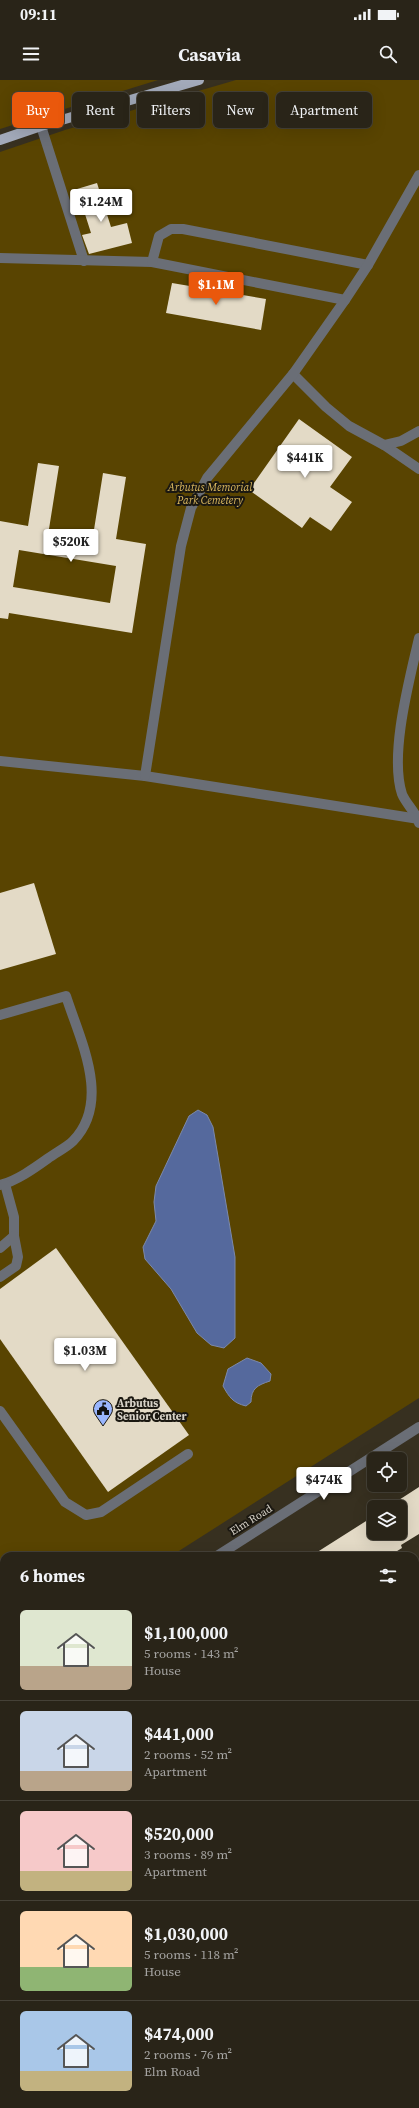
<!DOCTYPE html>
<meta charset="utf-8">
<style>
:root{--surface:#292418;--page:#353025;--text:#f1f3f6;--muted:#a5a4a2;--line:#454137;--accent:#ea580c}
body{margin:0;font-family:"Source Serif 4",serif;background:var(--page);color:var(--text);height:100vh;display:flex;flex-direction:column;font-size:15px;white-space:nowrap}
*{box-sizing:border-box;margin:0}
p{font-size:13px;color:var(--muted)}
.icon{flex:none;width:22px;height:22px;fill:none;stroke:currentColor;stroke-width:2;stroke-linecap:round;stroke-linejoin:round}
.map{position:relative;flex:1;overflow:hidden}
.drawer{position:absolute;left:0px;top:1472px;width:419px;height:556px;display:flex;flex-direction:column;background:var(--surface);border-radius:12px 12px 0 0;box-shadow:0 4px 16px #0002,0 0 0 1px var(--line)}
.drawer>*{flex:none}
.banner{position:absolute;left:12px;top:12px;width:395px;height:36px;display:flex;gap:8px}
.fabs{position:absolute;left:367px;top:1372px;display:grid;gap:8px}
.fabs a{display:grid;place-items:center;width:40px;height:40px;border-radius:6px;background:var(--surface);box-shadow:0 4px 16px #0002,0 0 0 1px var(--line);font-size:20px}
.price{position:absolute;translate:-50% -34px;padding:0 9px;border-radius:4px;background:#fff;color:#222;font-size:13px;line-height:26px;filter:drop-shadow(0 1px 2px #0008)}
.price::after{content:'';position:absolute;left:50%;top:24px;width:12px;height:9px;margin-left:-6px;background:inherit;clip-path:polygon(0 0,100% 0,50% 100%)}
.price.active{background:var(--accent);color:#fff}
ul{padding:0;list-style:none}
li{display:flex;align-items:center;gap:12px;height:100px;padding:0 20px}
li+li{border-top:1px solid var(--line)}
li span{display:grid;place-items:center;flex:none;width:112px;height:80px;border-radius:6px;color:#555}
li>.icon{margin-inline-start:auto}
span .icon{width:48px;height:48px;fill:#fffc;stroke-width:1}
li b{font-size:17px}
h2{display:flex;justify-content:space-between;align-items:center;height:48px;padding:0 20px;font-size:17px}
.pill{padding:0 14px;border-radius:6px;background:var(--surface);box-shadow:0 4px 16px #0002,0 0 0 1px var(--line);font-size:14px;line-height:36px}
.pill.active{background:var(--accent);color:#fff}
.status{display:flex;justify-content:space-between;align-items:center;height:28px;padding:0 20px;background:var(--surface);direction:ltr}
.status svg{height:11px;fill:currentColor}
header{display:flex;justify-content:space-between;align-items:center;height:52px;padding:0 20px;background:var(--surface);font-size:18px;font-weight:700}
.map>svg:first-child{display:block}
</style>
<div class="status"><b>09:11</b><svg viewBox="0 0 49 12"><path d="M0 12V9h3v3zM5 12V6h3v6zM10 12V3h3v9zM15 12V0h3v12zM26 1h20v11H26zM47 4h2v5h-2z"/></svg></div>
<header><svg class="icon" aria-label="menu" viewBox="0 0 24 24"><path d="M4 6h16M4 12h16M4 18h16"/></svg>Casavia<svg class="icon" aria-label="search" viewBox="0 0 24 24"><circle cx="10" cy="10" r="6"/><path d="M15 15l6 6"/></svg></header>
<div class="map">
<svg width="419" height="2028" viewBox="0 0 419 2028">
<rect width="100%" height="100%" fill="#373020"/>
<g fill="#594401">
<polygon points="0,0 158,0 0,49"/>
<polygon points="236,0 419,0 419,1318 171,1476 4,1476 4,1582 0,1585 0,72 65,50"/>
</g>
<g fill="#55699d" stroke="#7c89aa">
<polygon points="198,1030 207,1035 213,1047 235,1177 235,1258 224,1268 211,1265 197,1253 171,1209 145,1179 143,1167 156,1141 154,1122 156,1106 189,1036"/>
<path d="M247,1278L261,1283L271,1294L270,1301C258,1305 251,1308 251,1322L246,1326C233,1323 229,1317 223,1306L228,1289Z"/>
</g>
<g fill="#e3dac6" fill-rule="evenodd">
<polygon points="97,103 111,147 127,143 132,163 89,174 82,155 91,153 77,109"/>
<polygon points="172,203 266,219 261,250 166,233"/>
<polygon points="299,339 352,377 330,407 352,422 331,451 310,437 302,448 249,410"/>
<path d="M38,383L59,386L49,449L93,456L103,393L126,397L116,459L146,464L132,553L9,533L8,539L0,538V441L28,446ZM19,470L116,486L110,523L13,507Z"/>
<polygon points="34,803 56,874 0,890 0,813"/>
<polygon points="56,1168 189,1355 108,1412 0,1259 0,1209"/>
<polygon points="419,1407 419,1454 401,1465 402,1468 389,1476 311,1476 374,1436 374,1453 400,1453 400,1427 388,1427"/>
</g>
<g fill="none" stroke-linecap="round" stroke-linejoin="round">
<g stroke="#6a6e76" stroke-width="10">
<polyline points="41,46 84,181"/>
<polyline points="0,178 152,182 345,220"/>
<polyline points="152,182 159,156 171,149 183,149 368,185"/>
<polyline points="293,294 326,327 349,346 384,365 419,389"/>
<polyline points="384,365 401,361 419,351"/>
<path d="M419,558C410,598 389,674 402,714C406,724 416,732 419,743"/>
<polyline points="0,681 145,696 419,739"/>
<polyline points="145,696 181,466 191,428 207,398 293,294 345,220 368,185 419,95"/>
<path d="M0,935L66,916C80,960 112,1021 73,1061C67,1067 57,1072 50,1077C36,1087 17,1101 0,1105"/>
<polyline points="0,1168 14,1156 14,1137 5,1104"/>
<polyline points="0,1197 16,1186 18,1177 14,1156"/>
<polyline points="0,1331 65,1422 86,1435 101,1432 188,1374"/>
<polyline points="217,1476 419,1347"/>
<polyline points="415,1505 419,1503"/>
<polyline points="0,1614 4,1611"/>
<polyline points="415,1651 419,1648"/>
<polyline points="0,1695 4,1702"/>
<polyline points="415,1865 419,1869"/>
<polyline points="0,1908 4,1905"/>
<polyline points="208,2024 211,2028"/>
<polyline points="363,2024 366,2028"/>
</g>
<polyline stroke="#a3aaba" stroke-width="10" points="0,60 41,46 199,0"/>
</g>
<defs>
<symbol id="civic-pin" viewBox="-11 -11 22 30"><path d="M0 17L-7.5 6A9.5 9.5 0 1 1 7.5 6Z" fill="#99b5fd" stroke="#1b1811"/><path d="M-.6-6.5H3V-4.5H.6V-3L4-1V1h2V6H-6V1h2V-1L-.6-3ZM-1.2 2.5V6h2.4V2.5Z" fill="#111"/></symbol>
</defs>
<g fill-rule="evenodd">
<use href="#civic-pin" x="92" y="1318" width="22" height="30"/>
</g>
<g text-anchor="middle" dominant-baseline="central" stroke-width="4" stroke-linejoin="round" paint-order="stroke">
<g font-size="11" font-style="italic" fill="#ddba60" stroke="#1b1811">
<text x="210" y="407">Arbutus Memorial<tspan x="210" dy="13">Park Cemetery</tspan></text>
</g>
<g font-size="11" font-weight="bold" fill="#d8d3c9" stroke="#1b1811" text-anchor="start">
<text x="117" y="1323">Arbutus<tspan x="117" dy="13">Senior Center</tspan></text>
</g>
<g font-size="11" fill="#d8d3c9" stroke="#1b1811">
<text transform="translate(251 1440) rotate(-32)">Elm Road</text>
</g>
</g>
</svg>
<div class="fabs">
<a><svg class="icon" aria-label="locate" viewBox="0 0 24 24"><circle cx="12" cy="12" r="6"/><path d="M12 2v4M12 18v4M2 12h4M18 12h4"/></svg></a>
<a><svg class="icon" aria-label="layers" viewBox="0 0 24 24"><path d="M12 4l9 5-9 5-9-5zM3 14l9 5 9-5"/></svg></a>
</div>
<b class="price" style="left:101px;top:143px">$1.24M</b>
<b class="price active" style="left:216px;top:226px">$1.1M</b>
<b class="price" style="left:305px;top:399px">$441K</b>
<b class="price" style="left:71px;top:483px">$520K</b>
<b class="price" style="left:85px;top:1292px">$1.03M</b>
<b class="price" style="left:324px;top:1421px">$474K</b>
<div class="banner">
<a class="pill active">Buy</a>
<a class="pill">Rent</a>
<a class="pill">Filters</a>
<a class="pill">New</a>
<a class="pill">Apartment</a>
</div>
<section class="drawer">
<h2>6 homes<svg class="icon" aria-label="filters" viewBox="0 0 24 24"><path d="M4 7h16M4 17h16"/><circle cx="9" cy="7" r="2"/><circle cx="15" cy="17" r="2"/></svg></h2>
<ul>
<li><span style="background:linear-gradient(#dfe7d0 70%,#b9a48a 0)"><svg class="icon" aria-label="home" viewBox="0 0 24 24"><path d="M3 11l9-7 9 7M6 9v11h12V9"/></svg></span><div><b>$1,100,000</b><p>5 rooms · 143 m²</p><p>House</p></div></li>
<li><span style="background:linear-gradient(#c9d6e8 75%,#b9a48a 0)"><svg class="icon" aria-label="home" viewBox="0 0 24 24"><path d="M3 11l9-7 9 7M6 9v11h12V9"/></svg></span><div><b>$441,000</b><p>2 rooms · 52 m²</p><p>Apartment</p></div></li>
<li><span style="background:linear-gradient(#f6c9c9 75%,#c2b280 0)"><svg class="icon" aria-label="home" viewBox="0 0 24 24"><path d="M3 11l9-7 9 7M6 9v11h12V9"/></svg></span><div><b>$520,000</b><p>3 rooms · 89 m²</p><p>Apartment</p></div></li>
<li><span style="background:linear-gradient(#ffd9b3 70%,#8fb573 0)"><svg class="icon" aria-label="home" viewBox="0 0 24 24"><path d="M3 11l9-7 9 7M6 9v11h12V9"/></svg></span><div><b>$1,030,000</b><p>5 rooms · 118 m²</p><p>House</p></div></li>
<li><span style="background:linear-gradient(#a9c7e8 75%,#c2b280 0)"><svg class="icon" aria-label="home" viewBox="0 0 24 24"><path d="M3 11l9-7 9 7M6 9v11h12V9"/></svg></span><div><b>$474,000</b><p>2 rooms · 76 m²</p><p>Elm Road</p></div></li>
</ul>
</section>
</div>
